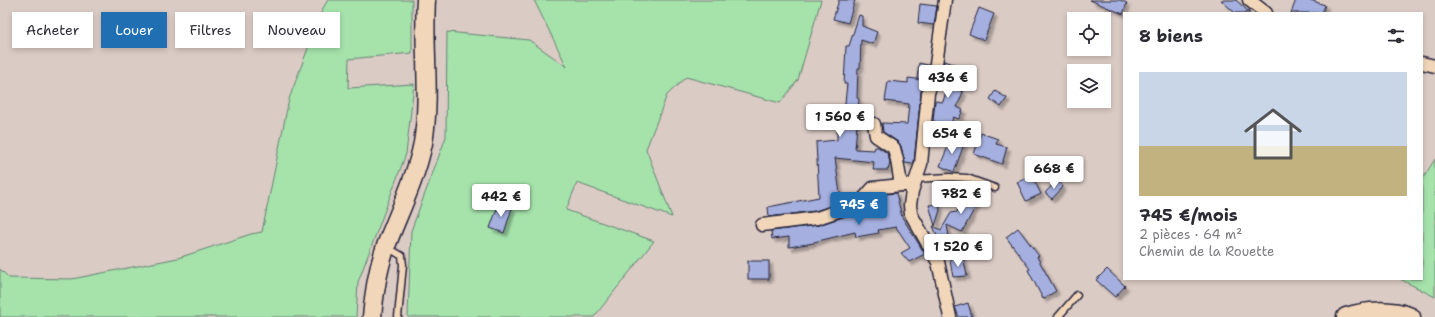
<!DOCTYPE html>
<html lang="fr">
<meta charset="utf-8">
<style>
:root{--surface:#fff;--page:#f2f2f3;--text:#2b2b33;--muted:#7c7c81;--accent:#1f6fb2}
body{margin:0;font-family:"Shantell Sans",sans-serif;background:var(--page);color:var(--text);height:100vh;display:flex;flex-direction:column;font-size:15px;white-space:nowrap}
*{box-sizing:border-box;margin:0}
p{font-size:13px;color:var(--muted)}
.icon{flex:none;width:22px;height:22px;fill:none;stroke:currentColor;stroke-width:2;stroke-linecap:round;stroke-linejoin:round}
.map{position:relative;flex:1;overflow:hidden}
.sheet{position:absolute;left:1123px;top:12px;width:300px;height:268px;display:flex;flex-direction:column;background:var(--surface);border-radius:0px;box-shadow:0 2px 6px #0003}
.sheet>*{flex:none}
.banner{position:absolute;left:12px;top:12px;width:380px;height:36px;display:flex;gap:8px}
.tools{position:absolute;left:1067px;top:12px;display:grid;gap:8px}
.tools a{display:grid;place-items:center;width:44px;height:44px;border-radius:0px;background:var(--surface);box-shadow:0 2px 6px #0003;font-size:20px}
.price{position:absolute;translate:-50% -34px;padding:0 9px;border-radius:4px;background:#fff;color:#222;font-size:13px;line-height:26px;filter:drop-shadow(0 1px 2px #0008)}
.price::after{content:'';position:absolute;left:50%;top:24px;width:12px;height:9px;margin-left:-6px;background:inherit;clip-path:polygon(0 0,100% 0,50% 100%)}
.price.current{background:var(--accent);color:#fff}
ul{padding:0;list-style:none}
li{display:grid;align-content:center;gap:8px;height:212px;padding:0 16px}
li span{display:grid;place-items:center;height:124px;border-radius:0px;color:#555}
li>.icon{margin-inline-start:auto}
span .icon{width:72px;height:72px;fill:#fffc;stroke-width:1}
li b{font-size:17px}
h2{display:flex;justify-content:space-between;align-items:center;height:48px;padding:0 16px;font-size:17px}
.chip{padding:0 14px;border-radius:0px;background:var(--surface);box-shadow:0 2px 6px #0003;font-size:14px;line-height:36px}
.chip.current{background:var(--accent);color:#fff}
.map>svg:first-child{display:block}
</style>
<div class="map">
<svg width="1435" height="317" viewBox="0 0 1435 317">
<defs>
<filter id="shadow"><feDropShadow dx="3.5" dy="3.5" stdDeviation="1" flood-color="#0004"/></filter>
</defs>
<rect width="100%" height="100%" fill="#dbcbc5"/>
<filter id="ink" filterUnits="userSpaceOnUse"><feTurbulence type="fractalNoise" baseFrequency=".025" numOctaves="2"/><feDisplacementMap in="SourceGraphic" scale="8" xChannelSelector="R" yChannelSelector="G"/><feConvolveMatrix kernelMatrix="1 2 1 2 8 2 1 2 1" color-interpolation-filters="sRGB"/></filter>
<g filter="url(#ink)">
<g fill="#a5e3ab" stroke="#648273">
<polygon points="328,0 412,0 412,53 349,59 348,88 414,84 406,154 358,282 356,317 0,317 0,269 9,278 72,279 178,258 251,234 262,232 289,99 323,8"/>
<polygon points="534,0 821,0 798,80 780,103 686,77 667,95 646,149 672,217 577,183 566,210 654,241 594,317 408,317 411,231 446,137 447,32 529,40 567,67"/>
<polygon points="1435,159 1435,297 1400,279 1422,279 1422,180"/>
</g>
<g fill="#a5b0e0" stroke="#22223b" filter="url(#shadow)">
<polygon points="839,0 855,0 848,23 833,19"/>
<polygon points="1090,0 1120,0 1127,3 1123,14"/>
<polygon points="1221,0 1236,0 1250,13 1235,13"/>
<polygon points="1296,0 1310,0 1325,5 1322,13 1291,13"/>
<polygon points="920,4 937,6 934,25 918,23"/>
<polygon points="979,8 994,14 984,40 969,34"/>
<polygon points="859,15 862,16 862,26 877,32 873,44 861,40 860,68 858,68 857,98 859,99 855,149 874,150 875,147 878,147 887,153 890,162 888,170 873,170 874,162 835,158 841,201 853,198 815,211 769,217 768,207 819,197 816,142 837,140 837,131 842,131 847,84 844,84 846,46 849,46"/>
<polygon points="944,61 954,64 950,84 960,86 960,90 963,92 957,107 963,110 959,119 953,117 950,127 933,121 935,101 943,102 948,84 939,82"/>
<polygon points="919,63 928,65 921,92 914,162 913,164 905,163 901,146 898,142 883,132 882,123 907,124 909,104 885,101 888,81 908,83 908,78 924,80 917,79"/>
<polygon points="995,91 1007,98 1001,107 990,99"/>
<polygon points="981,133 998,139 996,144 1007,147 1002,164 974,154"/>
<polygon points="951,139 964,144 954,172 940,166"/>
<polygon points="1032,176 1041,194 1026,201 1017,182"/>
<polygon points="1057,180 1063,187 1052,199 1045,193"/>
<polygon points="977,186 985,189 962,232 947,225 950,242 940,243 933,226 941,230 951,213 957,212 961,202 973,188 976,189"/>
<polygon points="896,193 902,217 925,254 909,262 901,253 910,248 896,227 878,230 879,233 856,237 855,232 814,242 814,243 789,247 789,237 772,239 771,231 819,225 861,211 867,207 873,206 872,201 877,195"/>
<polygon points="499,203 512,208 504,233 490,228"/>
<polygon points="939,204 940,210 935,226 929,205"/>
<polygon points="1018,228 1039,256 1037,257 1056,291 1043,299 1028,270 1030,269 1006,237"/>
<polygon points="949,255 959,262 963,256 967,276 953,277"/>
<rect x="748" y="261" width="21" height="18"/>
<polygon points="1107,269 1125,286 1115,297 1096,280"/>
<polygon points="968,303 972,317 959,317 955,307"/>
</g>
<g fill="none" stroke-linecap="round" stroke-linejoin="round">
<defs>
<g id="service">
<polyline points="915,179 949,177 967,178 995,188"/>
<polyline points="387,247 402,256 403,265 398,317"/>
<polyline points="1058,317 1077,295"/>
</g>
<g id="minor">
<polyline points="945,0 935,71 928,93 921,164 912,191 910,205 911,214 938,262 950,317"/>
<polyline points="1249,0 1266,13"/>
<polyline points="1422,63 1435,66"/>
<polyline points="874,124 876,136 894,148 897,160 901,185"/>
<polyline points="762,225 817,218 859,204 873,188 901,185 913,185"/>
</g>
<g id="primary">
<path d="M372,317C374,294 378,268 386,246C399,212 416,178 423,143C431,95 423,48 426,0"/>
<path d="M1346,317C1367,310 1391,309 1411,317"/>
</g>
</defs>
<use href="#service" stroke="#22223b" stroke-width="9"/>
<use href="#minor" stroke="#22223b" stroke-width="15"/>
<use href="#primary" stroke="#22223b" stroke-width="21"/>
<use href="#service" stroke="#f2d6b9" stroke-width="6"/>
<use href="#minor" stroke="#f2d6b9" stroke-width="12"/>
<use href="#primary" stroke="#f2d6b9" stroke-width="18"/>
</g>
</g>
</svg>
<div class="tools">
<a><svg class="icon" aria-label="locate" viewBox="0 0 24 24"><circle cx="12" cy="12" r="6"/><path d="M12 2v4M12 18v4M2 12h4M18 12h4"/></svg></a>
<a><svg class="icon" aria-label="layers" viewBox="0 0 24 24"><path d="M12 4l9 5-9 5-9-5zM3 14l9 5 9-5"/></svg></a>
</div>
<b class="price" style="left:948px;top:99px">436 €</b>
<b class="price" style="left:840px;top:138px">1 560 €</b>
<b class="price" style="left:952px;top:155px">654 €</b>
<b class="price" style="left:1054px;top:190px">668 €</b>
<b class="price" style="left:961px;top:215px">782 €</b>
<b class="price" style="left:501px;top:218px">442 €</b>
<b class="price current" style="left:859px;top:226px">745 €</b>
<b class="price" style="left:958px;top:268px">1 520 €</b>
<div class="banner">
<a class="chip">Acheter</a>
<a class="chip current">Louer</a>
<a class="chip">Filtres</a>
<a class="chip">Nouveau</a>
</div>
<section class="sheet">
<h2>8 biens<svg class="icon" aria-label="filters" viewBox="0 0 24 24"><path d="M4 7h16M4 17h16"/><circle cx="9" cy="7" r="2"/><circle cx="15" cy="17" r="2"/></svg></h2>
<ul>
<li><span style="background:linear-gradient(#c9d6e8 60%,#c2b280 0)"><svg class="icon" aria-label="home" viewBox="0 0 24 24"><path d="M3 11l9-7 9 7M6 9v11h12V9"/></svg></span><div><b>745 €/mois</b><p>2 pièces · 64 m²</p><p>Chemin de la Rouette</p></div></li>
</ul>
</section>
</div>
